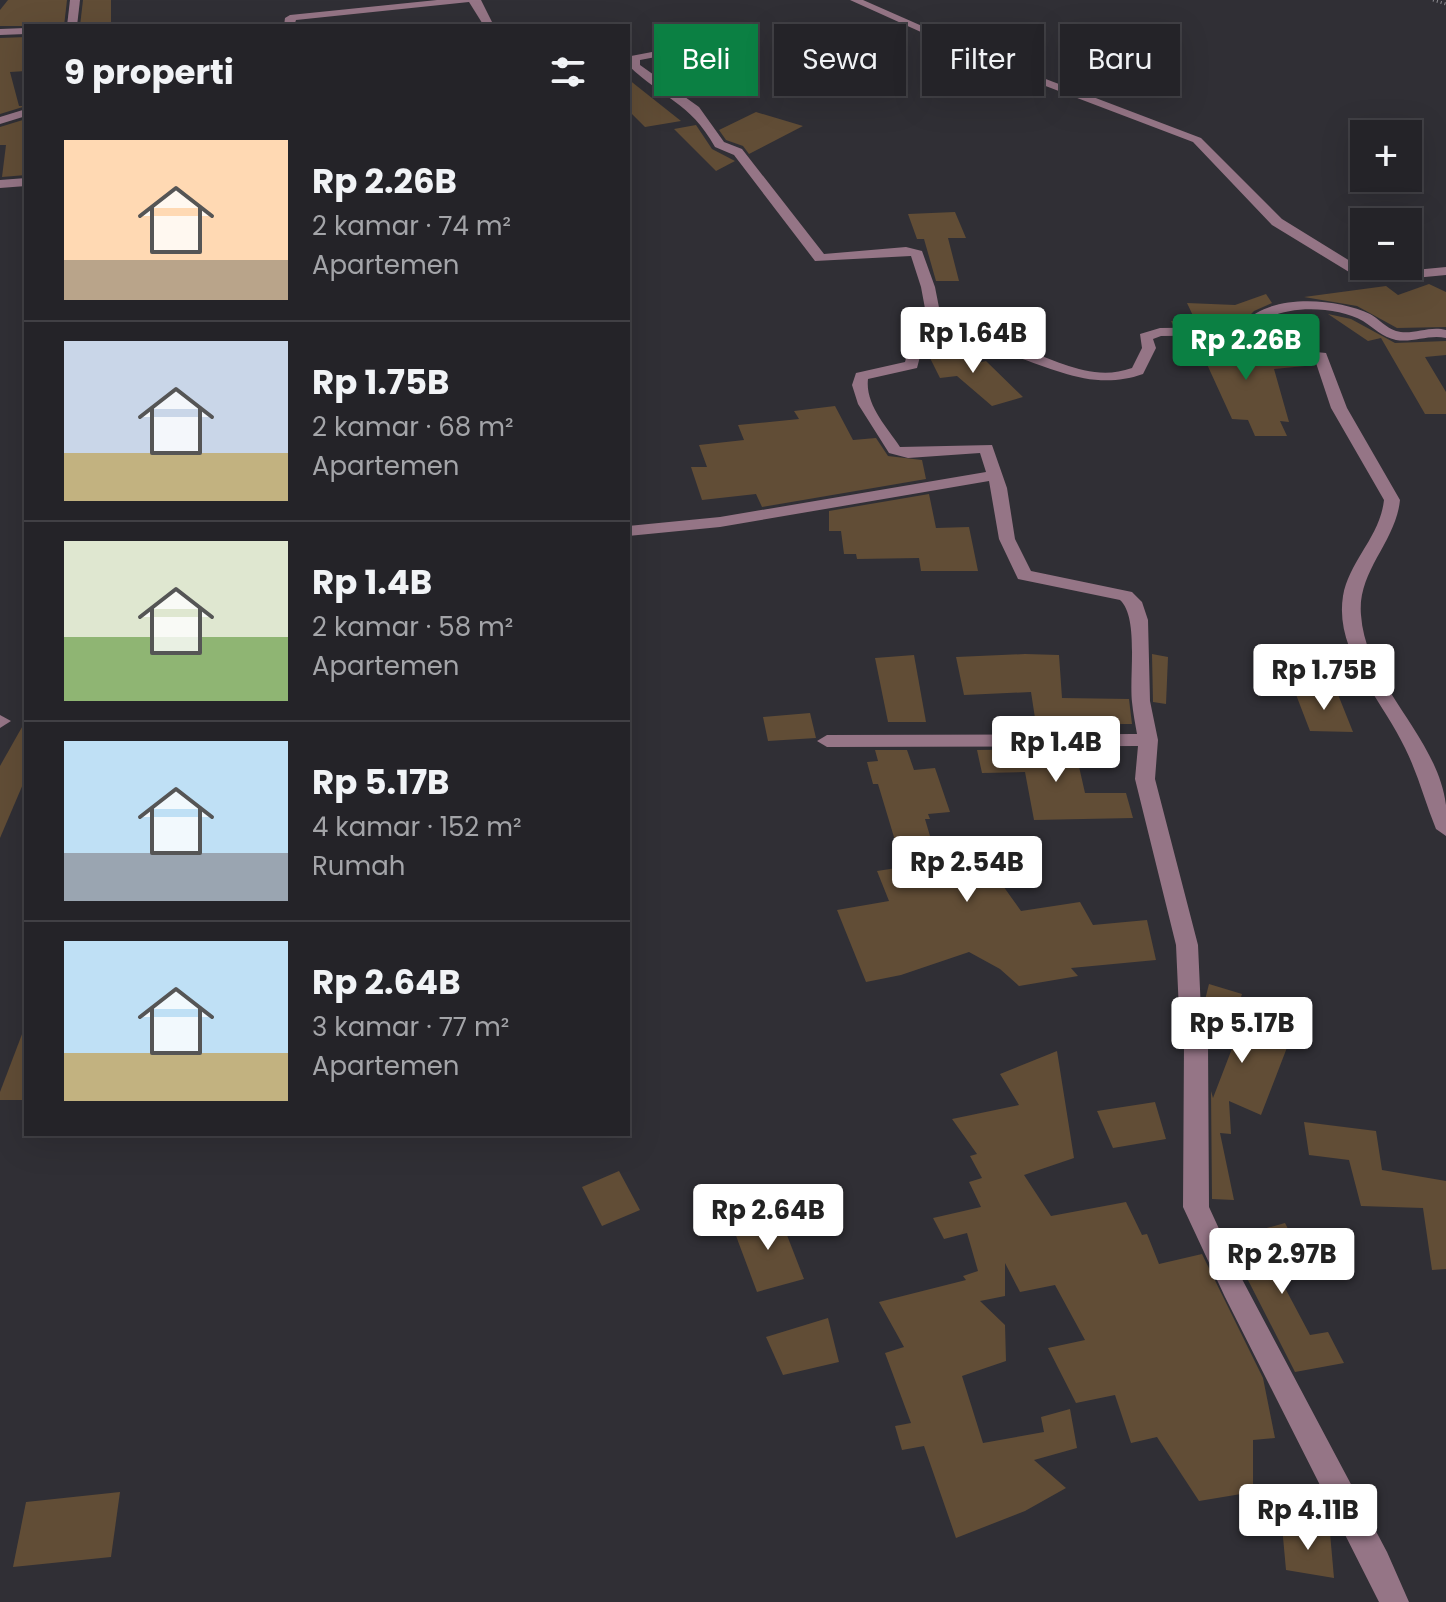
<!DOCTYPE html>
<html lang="id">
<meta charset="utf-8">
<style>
:root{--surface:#242328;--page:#2c2b30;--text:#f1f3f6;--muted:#a3a4a8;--line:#414045;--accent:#0b8043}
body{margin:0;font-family:Poppins,sans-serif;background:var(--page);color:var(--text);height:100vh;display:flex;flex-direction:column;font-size:30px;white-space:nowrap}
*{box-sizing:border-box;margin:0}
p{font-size:26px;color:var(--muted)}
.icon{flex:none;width:44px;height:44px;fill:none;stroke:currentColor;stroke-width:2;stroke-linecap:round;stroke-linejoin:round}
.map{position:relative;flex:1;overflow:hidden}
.drawer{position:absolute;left:24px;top:24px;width:606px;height:1112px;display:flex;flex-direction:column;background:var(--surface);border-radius:0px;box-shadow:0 8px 32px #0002,0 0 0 2px var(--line)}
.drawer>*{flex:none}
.hud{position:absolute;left:654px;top:24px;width:672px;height:72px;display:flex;gap:16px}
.controls{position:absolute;left:1350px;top:120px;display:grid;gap:16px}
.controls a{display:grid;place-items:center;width:72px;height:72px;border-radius:0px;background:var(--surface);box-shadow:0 8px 32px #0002,0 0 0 2px var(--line);font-size:40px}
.price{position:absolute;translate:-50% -68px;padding:0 18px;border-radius:8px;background:#fff;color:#222;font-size:26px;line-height:52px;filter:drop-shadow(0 2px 4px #0008)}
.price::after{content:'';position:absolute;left:50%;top:48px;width:24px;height:18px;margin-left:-12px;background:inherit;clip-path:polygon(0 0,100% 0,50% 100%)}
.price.selected{background:var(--accent);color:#fff}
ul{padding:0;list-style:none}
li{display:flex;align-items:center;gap:24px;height:200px;padding:0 40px}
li+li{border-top:2px solid var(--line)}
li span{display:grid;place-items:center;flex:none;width:224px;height:160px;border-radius:0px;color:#555}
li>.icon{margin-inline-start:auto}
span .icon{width:96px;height:96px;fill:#fffc;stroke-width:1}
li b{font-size:34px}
h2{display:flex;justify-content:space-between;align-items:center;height:96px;padding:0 40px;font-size:34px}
.pill{padding:0 28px;border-radius:0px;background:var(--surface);box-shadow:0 8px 32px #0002,0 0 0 2px var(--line);font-size:28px;line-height:72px}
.pill.selected{background:var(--accent);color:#fff}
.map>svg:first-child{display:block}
</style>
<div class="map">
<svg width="1446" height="1602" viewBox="0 0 1446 1602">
<rect width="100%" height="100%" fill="#302f35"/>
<g fill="#614d36">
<polygon points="8,0 67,0 64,26 0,26 0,10"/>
<polygon points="83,0 111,0 111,26 80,26"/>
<polygon points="26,37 26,71 10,72 19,106 26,106 0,114 0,38"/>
<polygon points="628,79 681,121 645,127 628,110"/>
<polygon points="756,112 803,126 749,154 743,146 726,140 719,130"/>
<polygon points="26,119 26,175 2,177 6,145 0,145 0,127"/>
<polygon points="696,125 712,149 735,161 716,171 674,129"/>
<polygon points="955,212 966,238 948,238 959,281 936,281 924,239 917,239 908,214"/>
<polygon points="1429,284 1446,292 1446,327 1397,328 1357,306 1304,297 1386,286 1398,295"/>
<polygon points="1266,294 1272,303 1254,311 1241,324 1173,325 1171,321 1196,322 1187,303 1235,305"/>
<polygon points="1328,314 1351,319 1395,343 1446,341 1446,355 1425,357 1446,392 1446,414 1425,414 1381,338 1368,341"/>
<polygon points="1280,317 1290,335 1279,335 1289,346 1276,345 1263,325"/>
<polygon points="1249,338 1264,358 1302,362 1305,366 1274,369 1289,422 1280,421 1287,436 1255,436 1248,420 1232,419 1200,349 1186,350 1180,339"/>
<polygon points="958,346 968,365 986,361 1023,397 992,406 957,376 940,378 926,350"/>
<polygon points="835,406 853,440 876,438 888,456 922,460 926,479 762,507 756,494 702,500 691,467 707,467 699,445 744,440 738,425 799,419 794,411"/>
<polygon points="929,494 936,528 969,527 978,571 921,571 919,558 857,559 856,554 844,554 841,531 829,531 829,511"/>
<polygon points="1025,654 1059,655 1062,698 1129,699 1132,724 1069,724 1071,731 1037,731 1031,692 964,695 956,657"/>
<polygon points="1152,654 1168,657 1166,704 1153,702"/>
<polygon points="914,655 926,722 888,722 875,658"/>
<polygon points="1295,692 1337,692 1353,732 1310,731"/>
<polygon points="810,713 816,738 768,741 763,717"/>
<polygon points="26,720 26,777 0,838 0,766"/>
<polygon points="1075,749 1085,793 1126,793 1133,818 1034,820 1025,772 982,773 977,750"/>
<polygon points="875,750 907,750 914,770 935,768 950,812 928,814 930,819 925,819 940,870 983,858 1021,911 1080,902 1093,925 1147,920 1156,960 1071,968 1078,976 1019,986 1000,969 969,952 901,975 866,982 837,910 889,901 877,871 903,867 878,784 873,784 867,762 878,761"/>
<polygon points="1209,984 1242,994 1241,997 1298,1019 1261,1115 1229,1101 1231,1134 1220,1133 1234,1200 1212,1199 1211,1091 1213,1098 1233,1046 1210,1039 1204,1004"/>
<polygon points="24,1029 26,1100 0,1100 0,1092"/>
<polygon points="1057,1051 1074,1158 1024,1175 1051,1216 1126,1202 1142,1235 1147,1234 1159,1264 1202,1254 1263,1378 1275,1438 1253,1440 1253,1492 1199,1501 1157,1437 1131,1443 1115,1395 1076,1403 1048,1348 1085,1340 1055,1285 1020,1292 1005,1263 1005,1296 980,1301 1005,1325 1006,1361 962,1376 983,1443 1044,1432 1041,1417 1070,1409 1077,1448 1034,1460 1066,1488 1025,1511 956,1538 924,1446 902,1450 895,1426 911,1423 885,1353 904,1347 879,1302 966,1280 963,1276 978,1271 967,1233 944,1239 933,1218 981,1207 969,1182 982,1178 970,1156 977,1154 952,1119 1019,1105 1000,1074"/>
<polygon points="1155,1102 1166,1139 1113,1148 1097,1111"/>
<polygon points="1304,1122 1376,1131 1382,1170 1446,1181 1446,1269 1432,1270 1423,1208 1361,1206 1349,1160 1309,1155"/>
<polygon points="619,1171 640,1210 602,1226 582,1187"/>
<polygon points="778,1212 804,1279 757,1292 732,1225"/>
<polygon points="1285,1223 1304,1260 1277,1266 1289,1284 1284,1286 1310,1335 1328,1332 1344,1363 1295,1372 1227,1239"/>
<polygon points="828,1318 839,1362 783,1375 766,1337"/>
<polygon points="120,1492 111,1557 13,1567 26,1502"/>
<polygon points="1282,1526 1330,1533 1334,1578 1286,1570"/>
</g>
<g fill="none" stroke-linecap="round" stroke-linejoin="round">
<polyline stroke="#8d8c91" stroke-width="3" stroke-dasharray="1 3" stroke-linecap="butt" points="1433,0 1446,4"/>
<g fill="#957586" fill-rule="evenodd">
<polygon points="70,0 80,0 77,26 67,26"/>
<polygon points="437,0 481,0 494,26 484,26 469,2 296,20 294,26 284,26 285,18 290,15"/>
<polygon points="850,0 863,0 1022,70 1201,138 1282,219 1363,269 1383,273 1446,267 1446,275 1383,281 1354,275 1272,225 1193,142 1014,74"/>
<polygon points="26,28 26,34 0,35 0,29"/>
<path d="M699,43L703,44V48L640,60V65L699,107L724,142L742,149L824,254L906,247L922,251L935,287L943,328C969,335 996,341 1022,349C1059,361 1093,382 1132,368L1142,348L1140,334L1160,328L1246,327L1244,323C1271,293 1337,298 1370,314C1379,319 1386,328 1396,331C1412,336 1429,325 1446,330V338C1429,334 1413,343 1396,340C1382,337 1374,328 1363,321C1336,306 1283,304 1259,324L1274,348L1326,353L1347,408L1400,500C1396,542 1357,571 1361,615C1366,686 1437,735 1446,805C1446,815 1446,826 1446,836L1436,829C1425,802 1418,774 1405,748C1383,701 1334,652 1343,596C1349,561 1380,537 1384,500L1331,408L1315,360L1264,355L1251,335L1161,336L1153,339L1156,348L1143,374C1095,391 1057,370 1011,355C987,347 963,342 938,336L922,349L917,368L868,379C865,405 887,427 900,447L992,445L1007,488L1015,539L1031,571L1132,592L1142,602L1148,620L1150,701L1158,740L1155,779L1198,945L1201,1011L1208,1044L1209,1207L1243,1281L1387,1552L1409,1602H1379L1225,1297L1183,1207L1184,1044L1179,1011L1176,945L1135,779L1138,746L827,747L817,741L827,735L1137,734C1135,723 1133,712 1132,702C1129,676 1139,617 1120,600L1018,579L999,539L989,481L720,527L628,536V526L720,517L986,472L980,453L908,458L889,453L858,404L852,385L856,373L905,362L910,344L929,330L921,287L911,256L815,261L734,155L715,147C690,102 662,98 629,66L631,56Z"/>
<polygon points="26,109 26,116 0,124 0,117"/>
<polygon points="26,178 26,186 0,188 0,180"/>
<polygon points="0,715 11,721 0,728"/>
</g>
</g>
</svg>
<div class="controls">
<a>+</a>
<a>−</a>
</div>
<b class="price" style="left:973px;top:375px">Rp 1.64B</b>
<b class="price selected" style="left:1246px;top:382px">Rp 2.26B</b>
<b class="price" style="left:1324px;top:712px">Rp 1.75B</b>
<b class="price" style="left:1056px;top:784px">Rp 1.4B</b>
<b class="price" style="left:967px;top:904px">Rp 2.54B</b>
<b class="price" style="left:1242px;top:1065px">Rp 5.17B</b>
<b class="price" style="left:768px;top:1252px">Rp 2.64B</b>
<b class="price" style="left:1282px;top:1296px">Rp 2.97B</b>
<b class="price" style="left:1308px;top:1552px">Rp 4.11B</b>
<div class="hud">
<a class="pill selected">Beli</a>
<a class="pill">Sewa</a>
<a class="pill">Filter</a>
<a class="pill">Baru</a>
</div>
<section class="drawer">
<h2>9 properti<svg class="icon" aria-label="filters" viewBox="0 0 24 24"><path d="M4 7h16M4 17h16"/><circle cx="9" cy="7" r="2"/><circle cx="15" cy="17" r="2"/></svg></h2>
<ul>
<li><span style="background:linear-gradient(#ffd9b3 75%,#b9a48a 0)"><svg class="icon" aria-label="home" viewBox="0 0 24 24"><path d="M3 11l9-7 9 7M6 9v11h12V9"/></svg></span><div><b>Rp 2.26B</b><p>2 kamar · 74 m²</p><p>Apartemen</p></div></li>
<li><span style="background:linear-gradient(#c9d6e8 70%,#c2b280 0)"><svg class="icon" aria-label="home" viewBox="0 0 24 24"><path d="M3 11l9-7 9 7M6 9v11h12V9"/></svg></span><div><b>Rp 1.75B</b><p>2 kamar · 68 m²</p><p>Apartemen</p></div></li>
<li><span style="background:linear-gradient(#dfe7d0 60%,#8fb573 0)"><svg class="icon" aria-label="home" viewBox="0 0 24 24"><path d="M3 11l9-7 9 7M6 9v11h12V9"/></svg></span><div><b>Rp 1.4B</b><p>2 kamar · 58 m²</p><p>Apartemen</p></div></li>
<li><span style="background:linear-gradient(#bfe0f5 70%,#9aa5b1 0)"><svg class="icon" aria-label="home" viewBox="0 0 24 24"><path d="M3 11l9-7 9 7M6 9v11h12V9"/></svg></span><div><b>Rp 5.17B</b><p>4 kamar · 152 m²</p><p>Rumah</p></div></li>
<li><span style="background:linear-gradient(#bfe0f5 70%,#c2b280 0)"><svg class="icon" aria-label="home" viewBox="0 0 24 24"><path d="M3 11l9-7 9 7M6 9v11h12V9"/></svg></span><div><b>Rp 2.64B</b><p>3 kamar · 77 m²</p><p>Apartemen</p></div></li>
</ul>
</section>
</div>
